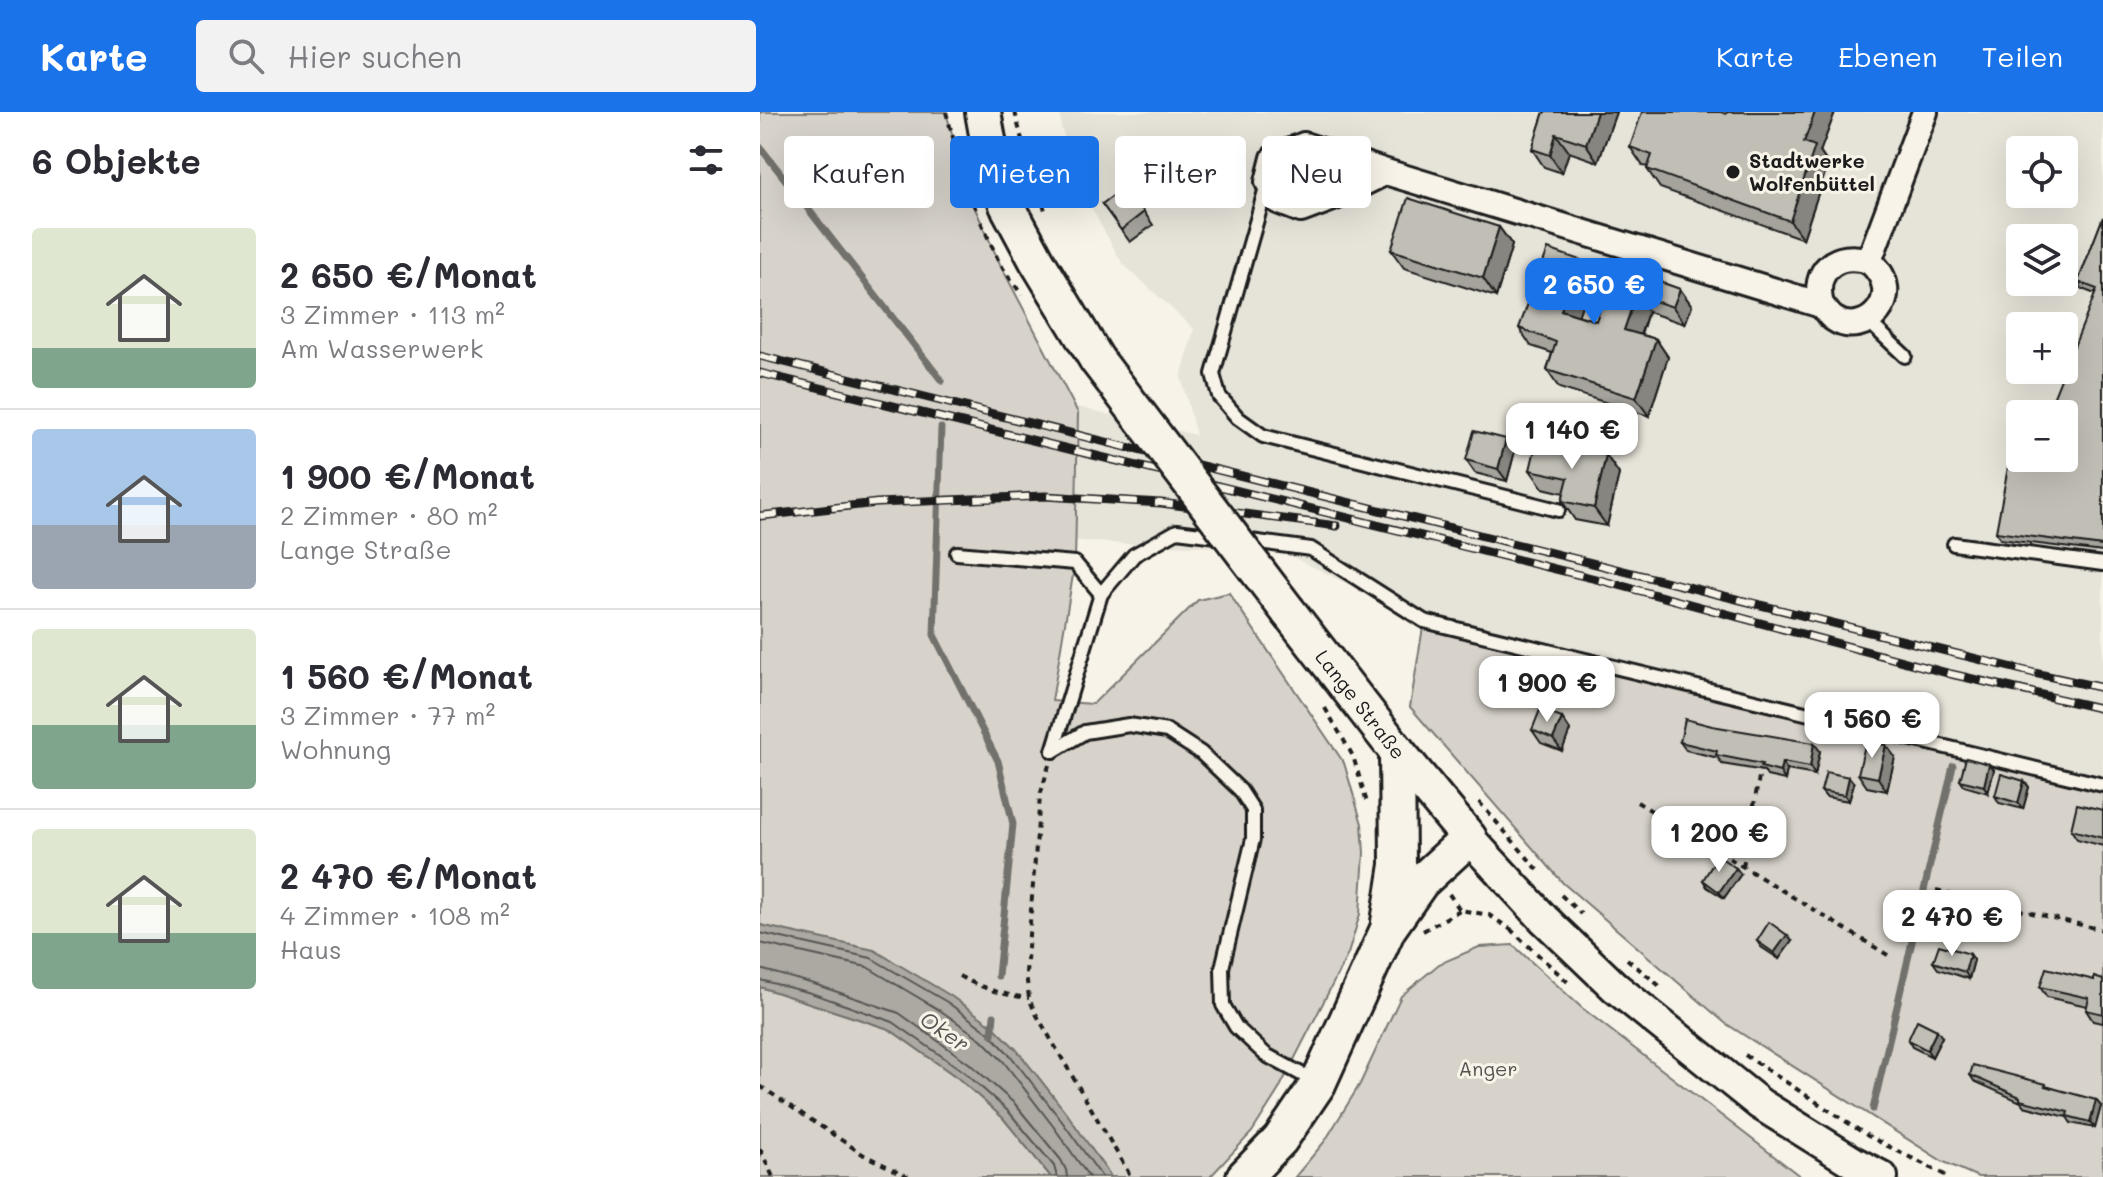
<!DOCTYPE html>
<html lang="de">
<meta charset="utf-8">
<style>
:root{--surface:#fff;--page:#f2f2f3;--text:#2b2b33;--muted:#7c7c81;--line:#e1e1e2;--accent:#1a73e8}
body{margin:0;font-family:Mali,sans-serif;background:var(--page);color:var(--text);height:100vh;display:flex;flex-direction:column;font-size:30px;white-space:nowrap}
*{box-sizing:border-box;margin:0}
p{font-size:26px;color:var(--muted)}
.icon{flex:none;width:44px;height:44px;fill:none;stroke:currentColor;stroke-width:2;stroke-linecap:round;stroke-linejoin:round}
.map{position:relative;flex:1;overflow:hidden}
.drawer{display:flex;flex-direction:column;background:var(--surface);width:760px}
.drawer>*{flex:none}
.top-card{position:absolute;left:24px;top:24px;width:760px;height:72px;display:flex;gap:16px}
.fabs{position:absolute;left:1246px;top:24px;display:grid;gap:16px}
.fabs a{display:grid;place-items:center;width:72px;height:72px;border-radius:8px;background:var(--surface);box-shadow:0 8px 32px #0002;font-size:40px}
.price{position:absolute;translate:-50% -68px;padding:0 18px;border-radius:16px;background:#fff;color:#222;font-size:26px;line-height:52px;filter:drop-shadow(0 2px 4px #0008)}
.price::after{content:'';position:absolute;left:50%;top:48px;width:24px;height:18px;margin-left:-12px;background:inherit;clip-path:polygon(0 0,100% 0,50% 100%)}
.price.current{background:var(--accent);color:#fff}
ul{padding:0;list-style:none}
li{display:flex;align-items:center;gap:24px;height:200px;padding:0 32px}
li+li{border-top:2px solid var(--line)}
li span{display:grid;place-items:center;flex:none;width:224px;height:160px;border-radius:8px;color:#555}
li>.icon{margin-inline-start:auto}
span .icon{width:96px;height:96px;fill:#fffc;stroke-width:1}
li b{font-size:34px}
h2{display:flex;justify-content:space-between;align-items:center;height:96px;padding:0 32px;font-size:34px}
.pill{padding:0 28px;border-radius:8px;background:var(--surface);box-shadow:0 8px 32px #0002;font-size:28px;line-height:72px}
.pill.current{background:var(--accent);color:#fff}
header{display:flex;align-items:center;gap:48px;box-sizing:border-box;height:112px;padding:0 40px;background:var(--accent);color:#fff}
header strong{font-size:38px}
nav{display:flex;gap:44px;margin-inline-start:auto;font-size:28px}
.search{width:560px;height:72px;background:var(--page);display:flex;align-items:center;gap:20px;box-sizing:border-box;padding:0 28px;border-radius:8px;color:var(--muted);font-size:30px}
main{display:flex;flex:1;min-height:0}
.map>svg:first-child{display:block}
</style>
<header>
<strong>Karte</strong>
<div class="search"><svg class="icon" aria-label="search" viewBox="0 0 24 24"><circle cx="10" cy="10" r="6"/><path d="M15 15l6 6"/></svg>Hier suchen</div>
<nav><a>Karte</a><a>Ebenen</a><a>Teilen</a></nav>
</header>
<main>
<section class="drawer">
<h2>6 Objekte<svg class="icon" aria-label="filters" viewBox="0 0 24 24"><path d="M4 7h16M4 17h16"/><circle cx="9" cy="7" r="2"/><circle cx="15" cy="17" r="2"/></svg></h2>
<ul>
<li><span style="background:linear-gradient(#dfe7d0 75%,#7fa58c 0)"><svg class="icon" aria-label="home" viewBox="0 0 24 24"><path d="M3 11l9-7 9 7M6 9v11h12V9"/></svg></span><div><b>2 650 €/Monat</b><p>3 Zimmer · 113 m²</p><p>Am Wasserwerk</p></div></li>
<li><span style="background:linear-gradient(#a9c7e8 60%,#9aa5b1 0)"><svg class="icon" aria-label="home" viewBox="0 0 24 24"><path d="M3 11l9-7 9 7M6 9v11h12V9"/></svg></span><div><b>1 900 €/Monat</b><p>2 Zimmer · 80 m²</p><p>Lange Straße</p></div></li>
<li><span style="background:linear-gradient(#dfe7d0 60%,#7fa58c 0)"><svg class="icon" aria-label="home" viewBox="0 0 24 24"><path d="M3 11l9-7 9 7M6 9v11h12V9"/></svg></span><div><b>1 560 €/Monat</b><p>3 Zimmer · 77 m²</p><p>Wohnung</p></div></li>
<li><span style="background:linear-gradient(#dfe7d0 65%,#7fa58c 0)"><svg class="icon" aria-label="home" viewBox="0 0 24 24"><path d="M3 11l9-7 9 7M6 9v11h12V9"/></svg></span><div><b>2 470 €/Monat</b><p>4 Zimmer · 108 m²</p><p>Haus</p></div></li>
</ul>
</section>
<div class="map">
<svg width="1343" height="1065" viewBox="0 0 1343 1065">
<rect width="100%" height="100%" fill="#f7f3e8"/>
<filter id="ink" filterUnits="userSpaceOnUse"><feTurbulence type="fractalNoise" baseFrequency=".0125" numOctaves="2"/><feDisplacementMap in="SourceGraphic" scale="16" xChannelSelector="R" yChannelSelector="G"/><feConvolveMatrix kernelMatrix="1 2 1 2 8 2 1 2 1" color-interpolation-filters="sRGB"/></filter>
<g filter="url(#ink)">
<path fill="#e6e3d9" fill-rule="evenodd" d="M300,0H1343V673L664,509L516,437L348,431L107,413L270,284L436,323L421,265L434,217L362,151L319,74L301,14ZM1260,38H1304V82H1260ZM1260,126H1304V170H1260ZM1260,214H1304V258H1260ZM1260,302H1304V346H1260Z"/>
<g fill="#d7d3cb" stroke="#7a7874" stroke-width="2">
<path d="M0,0H186L209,83L240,152L318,301L315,451L292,589L333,592L438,488L469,481L584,651L602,712L604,741L600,802L588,842L518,979L492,1020L450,1065H351C314,1013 278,959 233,914L42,823L0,813Z"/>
<polygon points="664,509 1343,672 1343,1065 1218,1065 1182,1049 965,911 803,771 650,595"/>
<polygon points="753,833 822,896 1041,1065 535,1065 565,1029 600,972 641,884 679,852 719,835"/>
<polygon points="0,875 129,917 198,966 243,1006 291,1065 0,1065"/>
</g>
<polygon fill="#aca9a2" stroke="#72716c" stroke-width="2" points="0,813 114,838 191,884 233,914 256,937 308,1003 351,1065 291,1065 243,1006 198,966 129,917 0,875"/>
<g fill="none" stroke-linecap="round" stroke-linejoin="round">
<g stroke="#565452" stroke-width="2">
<polyline points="0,821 111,846 187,890 228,920 250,943 301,1008 342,1065"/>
<polyline points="0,831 107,855 181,899 221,927 243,949 293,1014 329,1065"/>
<polyline points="0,857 54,872 139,901 210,952 255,992 301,1048 306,1058 307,1065"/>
<polyline points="0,868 51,881 133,910 203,959 249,1000 294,1054 297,1065"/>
</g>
<g stroke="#72716c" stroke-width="7">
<polyline points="0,35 182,269"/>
<polyline points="181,316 174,523 238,649 253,712 238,864"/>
<polyline points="232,922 234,904"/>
<polyline points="1113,997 1193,654"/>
</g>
<defs>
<g id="service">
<polyline points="507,72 453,262 459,284 478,306 503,324 798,398"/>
<polyline points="1108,209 1145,244"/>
<polyline points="483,428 551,437 664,509 1343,673"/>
<polyline points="1194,432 1343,452"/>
<polyline points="197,441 315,451 341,482"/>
<polyline points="293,639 341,482 374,443 417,419 465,425"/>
<polyline points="293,639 325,620 369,613 407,619 441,641 480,678 493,698 493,727 462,856 463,893 476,915 506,943 556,970"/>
</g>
<g id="minor">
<path d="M626,60L573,86L541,98L518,89L508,70L514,46L544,33L626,60L1061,193C1052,158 1076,139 1109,149L1165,0"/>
<path d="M1061,193C1065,197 1069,204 1074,207C1104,228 1150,184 1109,149"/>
</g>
<polyline id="tertiary" points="709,726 784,807 856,876 1000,992 1093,1050 1122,1065"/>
<g id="secondary">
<polyline points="223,0 228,28 247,93 277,149 337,248"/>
<polyline points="629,810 638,753 637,639"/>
<polyline points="484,1065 520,1028 558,972 628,817 661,770 709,726 637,639 528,499"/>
</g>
</defs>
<use href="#service" stroke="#1c1c1c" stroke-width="18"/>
<use href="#minor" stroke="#1c1c1c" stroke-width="30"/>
<use href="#tertiary" stroke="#1c1c1c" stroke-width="36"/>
<use href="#secondary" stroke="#1c1c1c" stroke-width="40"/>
<g stroke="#1c1c1c" stroke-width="4" stroke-dasharray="6 6" stroke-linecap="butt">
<polyline points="186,0 209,83 218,102"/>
<polyline points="255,0 268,52 285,98"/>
<polyline points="221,110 240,152 262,183"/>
<polyline points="565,596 593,644 608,694"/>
<polyline points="289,653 280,684 266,861 269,886 275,900 371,1065"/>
<polyline points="719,690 779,759"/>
<polyline points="877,690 1131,845"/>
<polyline points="983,754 1001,654"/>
<polyline points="1176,778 1343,818"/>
<polyline points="689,782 700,798 729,803 750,817 751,815"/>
<polyline points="801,783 821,802"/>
<polyline points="750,817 810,872"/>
<polyline points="663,819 700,798"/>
<polyline points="867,847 901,875"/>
<path d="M199,864C222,876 242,883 269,886"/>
<polyline points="985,943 1108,1024 1189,1065"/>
<polyline points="0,974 104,1043 149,1065"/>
<polyline points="0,1037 13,1065"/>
</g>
<use href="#service" stroke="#f7f3e8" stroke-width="12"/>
<use href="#minor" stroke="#f7f3e8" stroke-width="24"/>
<use href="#tertiary" stroke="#f7f3e8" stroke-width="30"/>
<use href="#secondary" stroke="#f7f3e8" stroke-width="34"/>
<defs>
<g id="rail">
<polyline points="0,244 1274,561 1343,576"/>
<polyline points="0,261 840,468 1191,562 1343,597"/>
<polyline points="0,404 117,391 285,384 401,391 577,414"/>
</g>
</defs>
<use href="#rail" stroke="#1c1c1c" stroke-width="9"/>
<use href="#rail" stroke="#f7f3e8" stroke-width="6" stroke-dasharray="18" stroke-linecap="butt"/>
<defs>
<polyline id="secondary-bridge" points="337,248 528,499"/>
</defs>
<use href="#secondary-bridge" stroke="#1c1c1c" stroke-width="40" stroke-linecap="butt"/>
<use href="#secondary-bridge" stroke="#f7f3e8" stroke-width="34"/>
</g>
<g fill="#a5a39c" stroke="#1c1c1c" stroke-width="2">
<polygon points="784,0 856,0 838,50 809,40 802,61 784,55 772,37"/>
<polygon points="967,0 1075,0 1060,40 1068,52 1043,127 900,76 887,57 888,55 883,54 870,35 966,2"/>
<polygon points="342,92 384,100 393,113 370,130"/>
<polygon points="1343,105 1343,440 1240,427 1236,420 1304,346 1335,182 1322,177 1318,170"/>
<polygon points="739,115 752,133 736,185 644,156 631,138"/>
<polygon points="820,148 832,165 818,203 836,209 855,154 920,177 932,194 925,212 888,200 881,223 896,227 908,245 889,304 799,276 787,258 792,241 771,234 759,216"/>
<polygon points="746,327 755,339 747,369 715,361 706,348"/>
<polygon points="846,343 859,362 847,414 815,408 802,389 804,381 783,376 770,358"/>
<polygon points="802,606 810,618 802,639 781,631 772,618"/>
<polygon points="920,630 1060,639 1055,663 1027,658 1025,668 1007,664 1004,659 962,652 958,646 926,638"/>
<polygon points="1135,645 1127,679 1107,675 1098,662"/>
<polygon points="1234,658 1228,681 1204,674 1200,668"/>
<polygon points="1264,669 1269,675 1263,697 1239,691 1235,684"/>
<polygon points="1094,671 1089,689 1066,685 1061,679"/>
<polygon points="1343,698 1343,734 1317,727 1311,718"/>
<polygon points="981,762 964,786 947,775 943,768"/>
<polygon points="997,829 1032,829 1019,847 1001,835"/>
<polygon points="1210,842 1214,848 1209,867 1178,857 1173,850"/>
<polygon points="1334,868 1343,868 1343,911 1333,909 1326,898 1327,894 1287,885 1280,875"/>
<polygon points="1182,925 1172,945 1152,935 1148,928"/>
<polygon points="1210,963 1289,975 1341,994 1335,1016 1311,1011 1307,1005 1264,994 1261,990 1214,969"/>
</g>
<g fill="#86857f" stroke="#1c1c1c" stroke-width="2">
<polygon points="837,0 856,0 838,50 826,32"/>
<polygon points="1055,0 1075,0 1060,40 1068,52 1043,127 1030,109 1044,30"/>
<polygon points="796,22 809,40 802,61 790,43"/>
<polygon points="739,115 752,133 736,185 723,166"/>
<polygon points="820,148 832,165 814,216 801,198"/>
<polygon points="920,177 932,194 925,212 913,195"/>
<polygon points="876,183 888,200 876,235 864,218"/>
<polygon points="896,227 908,245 889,304 876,286"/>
<polygon points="746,327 755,339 747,369 738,357"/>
<polygon points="846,343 859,362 847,414 834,396"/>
<polygon points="802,606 810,618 802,639 793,627"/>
<polygon points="1054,631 1060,639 1055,663 1050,655"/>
<polygon points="1126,633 1135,645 1127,679 1118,666"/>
<polygon points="1022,650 1027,658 1025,668 1020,660"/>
<polygon points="1229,652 1234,658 1228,681 1224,674"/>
<polygon points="1089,665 1094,671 1089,689 1085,683"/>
<polygon points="1264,669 1269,675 1263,697 1258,691"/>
<polygon points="976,756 981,762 964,786 959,780"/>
<polygon points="1027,823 1032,829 1019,847 1014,841"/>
<polygon points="1210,842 1214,848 1209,867 1205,860"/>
<polygon points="1177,918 1182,925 1172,945 1167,938"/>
<polygon points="1336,988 1341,994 1335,1016 1330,1010"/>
</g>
<g fill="#c0beb5" stroke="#1c1c1c" stroke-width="2">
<polygon points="784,0 837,0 826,32 796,22 790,43 772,37"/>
<polygon points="882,0 961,0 966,2 967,0 1055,0 1044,30 1055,34 1030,109 887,57 892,43 870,35"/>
<polygon points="365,75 384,100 361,118 342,92"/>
<polygon points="648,86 739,115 723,166 631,138"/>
<polygon points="1343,105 1343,434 1236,420 1255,317 1260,319 1260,346 1304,346 1304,302 1287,302 1337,177 1318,170"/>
<polygon points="788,137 820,148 801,198 836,209 855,154 920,177 913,195 876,183 864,218 896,227 876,286 787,258 796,230 759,216"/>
<polygon points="714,319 746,327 738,357 706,348"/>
<polygon points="777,329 846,343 834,396 802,389 808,366 770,358"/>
<polygon points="780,598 802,606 793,627 772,618"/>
<polygon points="925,607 952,614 1054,631 1050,655 1022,650 1020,660 1001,655 1002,652 956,643 957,639 920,630"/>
<polygon points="1106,629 1126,633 1118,666 1098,662"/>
<polygon points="1206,646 1229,652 1224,674 1200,668"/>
<polygon points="1066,660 1089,665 1085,683 1061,679"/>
<polygon points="1241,662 1264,669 1258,691 1235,684"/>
<polygon points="1317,692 1343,698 1343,726 1311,718"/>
<polygon points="958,744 976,756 959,780 943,768"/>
<polygon points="1009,810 1027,823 1014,841 997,829"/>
<polygon points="1179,833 1210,842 1205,860 1173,850"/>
<polygon points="1286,856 1334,868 1334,865 1343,868 1343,902 1326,898 1329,886 1280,875"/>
<polygon points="1157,908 1177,918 1167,938 1148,928"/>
<polygon points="1213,953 1286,972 1285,974 1336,988 1330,1010 1307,1004 1308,1000 1260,988 1260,985 1210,963"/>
</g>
</g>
<circle fill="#1c1c1c" stroke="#f7f3e8" stroke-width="3" cx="973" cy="60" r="8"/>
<g text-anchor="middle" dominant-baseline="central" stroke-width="6" stroke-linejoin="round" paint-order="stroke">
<g font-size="20" font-weight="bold" fill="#1c1c1c" stroke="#f7f3e8" text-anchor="start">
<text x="989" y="48">Stadtwerke<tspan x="989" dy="23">Wolfenbüttel</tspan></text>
</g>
<g font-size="20" fill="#1c1c1c" stroke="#f7f3e8">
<text transform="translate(601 592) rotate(52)">Lange Straße</text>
</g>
<g font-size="20" fill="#545351" stroke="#f7f3e8">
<text x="728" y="956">Anger</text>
</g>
<g font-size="22" font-style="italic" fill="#565452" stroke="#f7f3e8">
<text transform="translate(185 919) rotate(34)">Oker</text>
</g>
</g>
</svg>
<div class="fabs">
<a><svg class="icon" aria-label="locate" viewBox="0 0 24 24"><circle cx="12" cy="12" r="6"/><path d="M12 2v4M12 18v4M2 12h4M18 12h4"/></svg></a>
<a><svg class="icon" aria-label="layers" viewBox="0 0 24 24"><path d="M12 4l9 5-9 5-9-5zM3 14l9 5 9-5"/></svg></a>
<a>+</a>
<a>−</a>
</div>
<b class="price current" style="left:834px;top:214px">2 650 €</b>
<b class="price" style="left:812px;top:359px">1 140 €</b>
<b class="price" style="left:787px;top:612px">1 900 €</b>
<b class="price" style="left:1112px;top:648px">1 560 €</b>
<b class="price" style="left:959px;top:762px">1 200 €</b>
<b class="price" style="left:1192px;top:846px">2 470 €</b>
<div class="top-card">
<a class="pill">Kaufen</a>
<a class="pill current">Mieten</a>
<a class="pill">Filter</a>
<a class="pill">Neu</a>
</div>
</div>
</main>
